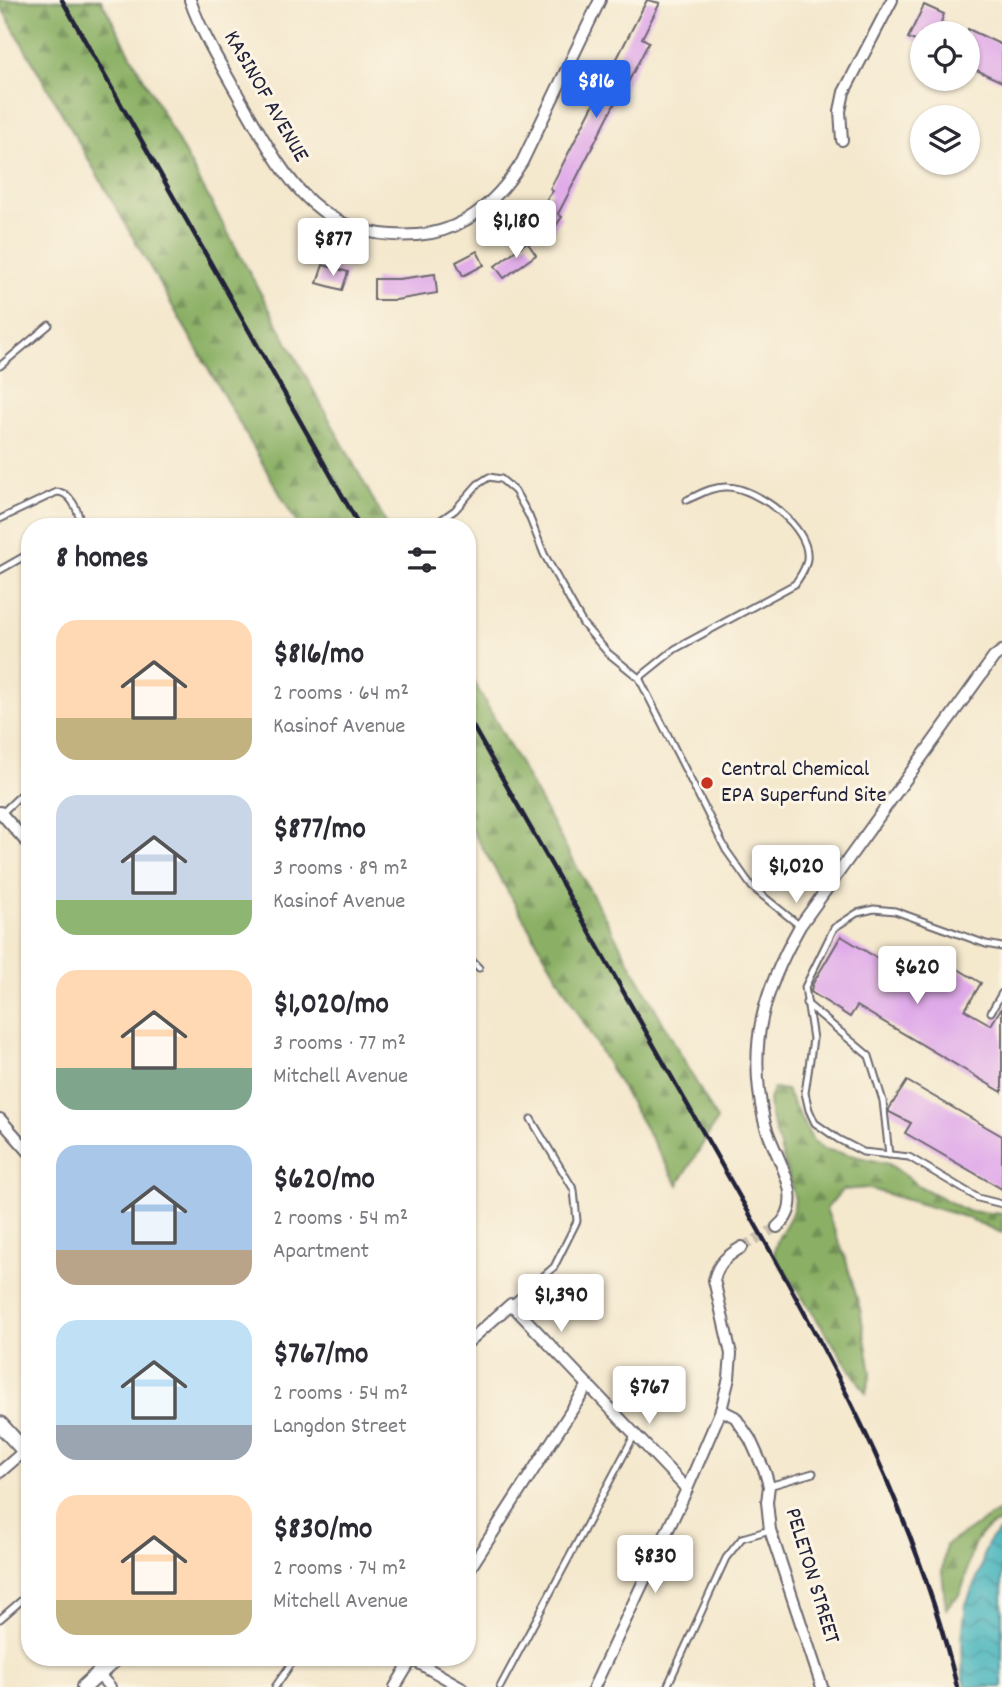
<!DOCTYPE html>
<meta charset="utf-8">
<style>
:root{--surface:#fff;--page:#f7f7f7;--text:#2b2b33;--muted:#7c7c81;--accent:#2563eb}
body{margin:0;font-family:Dekko,sans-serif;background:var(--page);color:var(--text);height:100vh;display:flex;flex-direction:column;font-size:26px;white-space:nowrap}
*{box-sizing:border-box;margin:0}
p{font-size:23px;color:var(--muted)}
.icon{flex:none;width:38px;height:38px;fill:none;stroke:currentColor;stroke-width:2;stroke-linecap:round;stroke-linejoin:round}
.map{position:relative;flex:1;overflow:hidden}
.sheet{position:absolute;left:21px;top:518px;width:455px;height:1148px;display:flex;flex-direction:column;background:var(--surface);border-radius:28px;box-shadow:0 2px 5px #0004}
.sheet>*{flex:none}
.buttons{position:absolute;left:910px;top:21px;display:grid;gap:14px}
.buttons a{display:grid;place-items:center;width:70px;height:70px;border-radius:50%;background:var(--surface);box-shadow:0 2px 5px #0004;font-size:35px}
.price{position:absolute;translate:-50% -60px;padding:0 16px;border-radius:7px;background:#fff;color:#222;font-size:23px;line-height:46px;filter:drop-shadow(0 2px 4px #0008)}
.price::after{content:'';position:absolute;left:50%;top:42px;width:21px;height:16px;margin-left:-10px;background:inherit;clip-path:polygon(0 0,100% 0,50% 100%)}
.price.current{background:var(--accent);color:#fff}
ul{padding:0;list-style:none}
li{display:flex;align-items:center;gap:21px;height:175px;padding:0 35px}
li span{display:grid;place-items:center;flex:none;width:196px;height:140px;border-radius:21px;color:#555}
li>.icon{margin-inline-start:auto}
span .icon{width:84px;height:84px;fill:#fffc;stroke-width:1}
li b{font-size:30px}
h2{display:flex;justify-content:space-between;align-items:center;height:84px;padding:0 35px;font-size:30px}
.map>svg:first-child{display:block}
</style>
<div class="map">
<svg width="1002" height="1687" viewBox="0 0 1002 1687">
<defs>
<pattern id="forest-firs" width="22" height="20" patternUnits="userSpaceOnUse" patternTransform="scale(1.75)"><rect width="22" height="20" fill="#8bb065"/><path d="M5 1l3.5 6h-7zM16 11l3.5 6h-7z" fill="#718f54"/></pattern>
<pattern id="water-waves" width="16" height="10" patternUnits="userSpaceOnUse" patternTransform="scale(1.75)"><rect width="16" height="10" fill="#43b3bc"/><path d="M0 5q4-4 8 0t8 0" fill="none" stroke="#38919a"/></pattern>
</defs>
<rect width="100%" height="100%" fill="#fcf5e5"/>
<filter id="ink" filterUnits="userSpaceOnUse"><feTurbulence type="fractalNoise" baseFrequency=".0143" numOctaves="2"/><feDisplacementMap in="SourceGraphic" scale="14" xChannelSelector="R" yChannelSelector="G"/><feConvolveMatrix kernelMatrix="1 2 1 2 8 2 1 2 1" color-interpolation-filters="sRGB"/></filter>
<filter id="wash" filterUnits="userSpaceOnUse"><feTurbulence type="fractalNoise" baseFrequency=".00686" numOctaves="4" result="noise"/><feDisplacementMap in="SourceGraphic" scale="28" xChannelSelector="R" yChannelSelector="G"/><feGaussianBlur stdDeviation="1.57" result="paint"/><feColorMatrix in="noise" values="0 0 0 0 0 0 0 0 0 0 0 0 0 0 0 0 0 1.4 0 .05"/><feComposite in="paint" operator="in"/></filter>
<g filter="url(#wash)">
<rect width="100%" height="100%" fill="#f4e8cd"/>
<g fill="url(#forest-firs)" stroke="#566950" stroke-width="2">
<polygon points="0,0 101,0 388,527 299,527 0,5"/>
<polygon points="467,669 717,1120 678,1185 467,821"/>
<path d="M773,1088L786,1090L813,1141L824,1149L889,1164L921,1187L967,1211L1002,1214V1233L965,1217L867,1188L842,1190L826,1209L845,1257L860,1309L871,1373L866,1393L774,1255C776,1231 794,1222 795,1199L770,1113L769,1100Z"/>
<path d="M997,1512L1002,1513V1521C963,1536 974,1561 961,1591C958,1597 951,1603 946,1609L942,1571L946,1545Z"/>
</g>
<polygon fill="url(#water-waves)" stroke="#326a7c" stroke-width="2" points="1002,1529 1002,1687 966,1687 963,1675 962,1638 966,1604 981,1569 984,1553 990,1539"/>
<g id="blocks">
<g fill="#e0abe9">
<polygon points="647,0 660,3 642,38 649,42 620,98 618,97 558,214 562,217 549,235 530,221 553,191 550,189"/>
<polygon points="924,5 944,14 941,22 965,33 922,33 922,44 908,38"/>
<polygon points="968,29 1002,45 1002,82 968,66"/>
<polygon points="527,242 536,255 504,278 495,266"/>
<polygon points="477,251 484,265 463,276 456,262"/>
<polygon points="323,265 348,272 342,290 317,283"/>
<polygon points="435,274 437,293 396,300 374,300 374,279 399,279"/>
<polygon points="841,936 913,980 930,952 981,983 965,1010 991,1025 1002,1007 1002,1092 857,1006 850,1017 811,992 812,985"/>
<polygon points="907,1081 1002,1136 1002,1189 905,1133 911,1123 889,1112 889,1109"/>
</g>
</g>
</g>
<g filter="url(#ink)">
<use href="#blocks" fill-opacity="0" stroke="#6c676e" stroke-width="2"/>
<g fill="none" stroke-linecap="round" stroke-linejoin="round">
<polyline stroke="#cac0b0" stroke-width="10" stroke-dasharray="10 5" stroke-linecap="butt" points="742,1247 777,1227"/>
<defs>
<g id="service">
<polyline points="0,366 49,325"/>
<path d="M687,500C700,494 713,486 728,487C756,488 811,527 807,559C806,569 800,576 795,584L675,649L639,678L726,850L752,887L800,926"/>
<path d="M0,519L57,492C70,492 78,509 80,522L75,527"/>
<polyline points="431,527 455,510 478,484 489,477 501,479 515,491 529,516 544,554 583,624 608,653 639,678"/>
<polyline points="0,570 30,553"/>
<polyline points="1,814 30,786"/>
<polyline points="1002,947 986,944 895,911 874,909 857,913 834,928 805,987 813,1039 805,1093 809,1110 815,1123 838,1139 863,1152 909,1157 978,1198 1002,1204"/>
<polyline points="467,956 479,968"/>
<polyline points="806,1003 869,1056 883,1101 889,1155"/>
<polyline points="991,1012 1002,993"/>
<polyline points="511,1304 554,1267 577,1221 574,1190 531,1119"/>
<polyline points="769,1486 813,1473"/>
<polyline points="0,1619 30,1593"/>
<polyline points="275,1687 296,1657"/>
<polyline points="500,1687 635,1434"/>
<polyline points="667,1687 726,1558 742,1538 770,1530"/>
</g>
<g id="minor">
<path d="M190,0C203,37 224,70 243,104C286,179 318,241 417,235C464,232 498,200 522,162L600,0"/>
<polyline points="842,140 840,111 844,92 892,0"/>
<polyline points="0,812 30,846"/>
<polyline points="0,1119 30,1153"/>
<path d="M777,1227C811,1200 771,1153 764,1120C747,1044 763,992 800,926L994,657L1002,651"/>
<polyline points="467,1343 511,1304 687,1489"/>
<polyline points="721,1410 735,1417 750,1439 765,1472 769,1486 767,1502 770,1530 822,1687"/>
<polyline points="0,1472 30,1446"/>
<polyline points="467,1573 588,1385"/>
<polyline points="408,1657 461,1687"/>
<polyline points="98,1674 110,1687"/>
<polyline points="395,1687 413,1657"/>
<path d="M594,1687L687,1489L721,1410L729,1378L731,1354L714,1280C718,1263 727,1256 742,1247"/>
</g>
<g id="tertiary">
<polyline points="0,1424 30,1457"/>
<polyline points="84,1687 117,1657"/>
</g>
</defs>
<use href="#service" stroke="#6c676e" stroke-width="9"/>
<use href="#minor" stroke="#6c676e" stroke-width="14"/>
<use href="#tertiary" stroke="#6c676e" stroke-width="18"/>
<use href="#service" stroke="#fff" stroke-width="5"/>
<use href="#minor" stroke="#fff" stroke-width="10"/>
<use href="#tertiary" stroke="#fff" stroke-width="14"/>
<g stroke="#22223b" stroke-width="4.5">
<polyline points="62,0 360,527"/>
<path d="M467,716C550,862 633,1009 716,1155C813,1326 911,1493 957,1687"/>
</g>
</g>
</g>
<circle fill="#c8321e" stroke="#fcf5e5" stroke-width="2.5" cx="707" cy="783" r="7"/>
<g text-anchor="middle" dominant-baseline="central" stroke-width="6" stroke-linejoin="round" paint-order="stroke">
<g font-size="23" fill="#22223b" stroke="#fcf5e5">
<text transform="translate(265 97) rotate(60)">KASINOF AVENUE</text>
<text transform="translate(811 1576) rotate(73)">PELETON STREET</text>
</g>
<g font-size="23" fill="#22223b" stroke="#fcf5e5" text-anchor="start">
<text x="721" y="770">Central Chemical<tspan x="721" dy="26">EPA Superfund Site</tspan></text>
</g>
</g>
</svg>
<div class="buttons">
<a><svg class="icon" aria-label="locate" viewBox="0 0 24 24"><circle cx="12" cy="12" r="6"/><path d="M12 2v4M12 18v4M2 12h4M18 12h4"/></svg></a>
<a><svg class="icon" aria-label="layers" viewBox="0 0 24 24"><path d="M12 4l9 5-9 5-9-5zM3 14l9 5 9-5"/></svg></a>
</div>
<b class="price current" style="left:596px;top:120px">$816</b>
<b class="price" style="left:516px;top:260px">$1,180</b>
<b class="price" style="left:333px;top:278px">$877</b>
<b class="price" style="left:796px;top:905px">$1,020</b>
<b class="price" style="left:917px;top:1006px">$620</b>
<b class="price" style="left:561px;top:1334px">$1,390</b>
<b class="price" style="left:649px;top:1426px">$767</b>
<b class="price" style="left:655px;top:1595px">$830</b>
<section class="sheet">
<h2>8 homes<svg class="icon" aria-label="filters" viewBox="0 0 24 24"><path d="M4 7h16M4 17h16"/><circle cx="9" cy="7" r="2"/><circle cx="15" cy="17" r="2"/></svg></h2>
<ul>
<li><span style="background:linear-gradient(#ffd9b3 70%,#c2b280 0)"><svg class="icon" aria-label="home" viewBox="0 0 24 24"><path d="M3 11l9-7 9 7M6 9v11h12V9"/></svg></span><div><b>$816/mo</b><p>2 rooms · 64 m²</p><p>Kasinof Avenue</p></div></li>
<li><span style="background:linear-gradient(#c9d6e8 75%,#8fb573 0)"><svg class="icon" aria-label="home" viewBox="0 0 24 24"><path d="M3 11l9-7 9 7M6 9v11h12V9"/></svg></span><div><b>$877/mo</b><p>3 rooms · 89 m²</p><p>Kasinof Avenue</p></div></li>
<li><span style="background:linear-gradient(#ffd9b3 70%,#7fa58c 0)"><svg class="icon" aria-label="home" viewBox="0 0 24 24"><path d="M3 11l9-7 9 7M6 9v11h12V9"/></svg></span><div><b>$1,020/mo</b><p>3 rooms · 77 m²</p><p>Mitchell Avenue</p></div></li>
<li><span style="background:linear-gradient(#a9c7e8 75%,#b9a48a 0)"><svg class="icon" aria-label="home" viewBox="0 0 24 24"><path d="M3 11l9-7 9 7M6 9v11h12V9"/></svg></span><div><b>$620/mo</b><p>2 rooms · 54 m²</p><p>Apartment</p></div></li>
<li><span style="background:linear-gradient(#bfe0f5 75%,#9aa5b1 0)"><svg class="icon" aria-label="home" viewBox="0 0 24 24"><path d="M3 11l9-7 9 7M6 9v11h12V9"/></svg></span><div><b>$767/mo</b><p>2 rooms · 54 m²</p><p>Langdon Street</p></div></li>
<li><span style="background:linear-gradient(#ffd9b3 75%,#c2b280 0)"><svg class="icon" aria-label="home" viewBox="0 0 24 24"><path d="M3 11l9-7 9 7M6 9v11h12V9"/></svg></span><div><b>$830/mo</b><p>2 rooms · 74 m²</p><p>Mitchell Avenue</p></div></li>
</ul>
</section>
</div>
